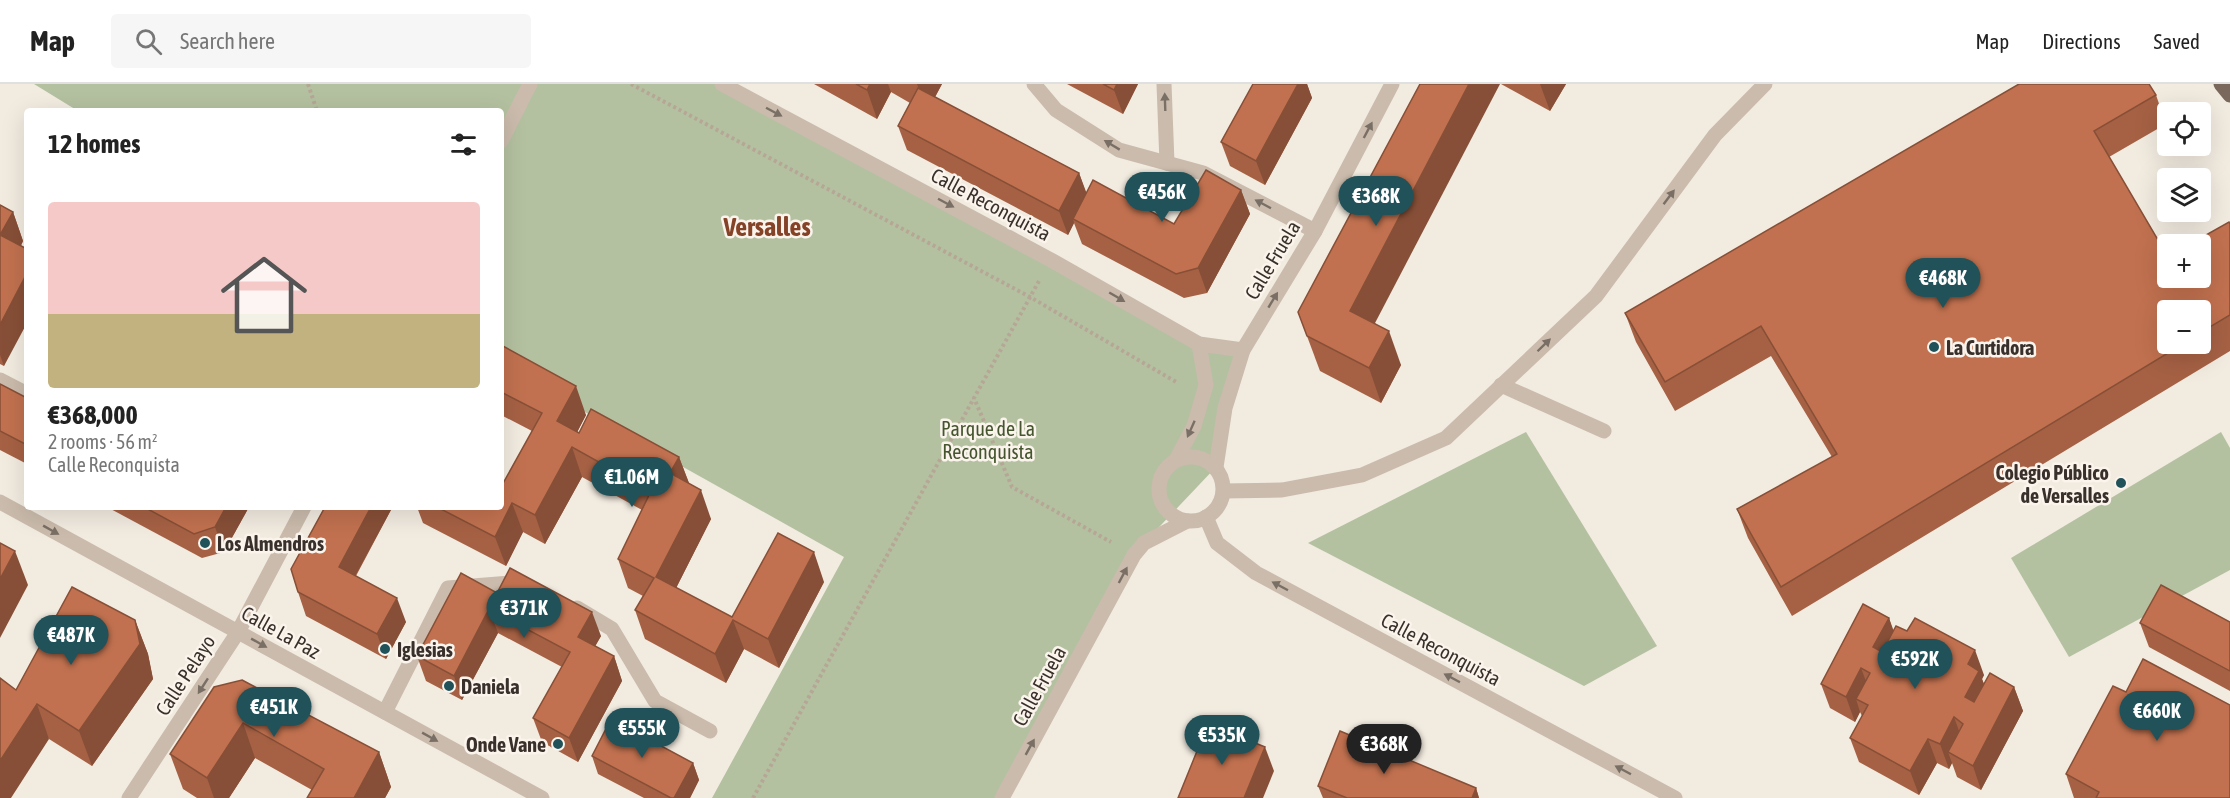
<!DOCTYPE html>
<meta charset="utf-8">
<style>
:root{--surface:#fff;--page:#f6f6f6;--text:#222;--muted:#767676;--line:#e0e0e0;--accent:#215259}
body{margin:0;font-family:"Asap Condensed",sans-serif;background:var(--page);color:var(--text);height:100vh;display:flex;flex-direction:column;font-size:22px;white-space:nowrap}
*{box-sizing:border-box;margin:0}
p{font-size:20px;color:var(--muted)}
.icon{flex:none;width:33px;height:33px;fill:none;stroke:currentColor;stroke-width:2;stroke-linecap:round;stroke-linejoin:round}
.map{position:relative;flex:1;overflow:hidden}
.side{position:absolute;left:24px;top:24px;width:480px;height:402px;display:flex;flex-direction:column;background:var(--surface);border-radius:6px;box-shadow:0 6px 24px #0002}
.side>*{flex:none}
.buttons{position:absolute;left:2157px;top:18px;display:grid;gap:12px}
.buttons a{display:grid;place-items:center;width:54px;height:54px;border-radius:6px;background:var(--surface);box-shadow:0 6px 24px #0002;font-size:30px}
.price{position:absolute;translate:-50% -51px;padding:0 14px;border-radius:21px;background:var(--accent);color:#fff;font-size:20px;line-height:39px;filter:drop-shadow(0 2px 3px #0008)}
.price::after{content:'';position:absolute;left:50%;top:36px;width:18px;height:14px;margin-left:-9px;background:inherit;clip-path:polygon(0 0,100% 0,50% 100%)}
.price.current{background:#222;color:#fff}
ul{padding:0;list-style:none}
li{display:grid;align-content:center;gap:12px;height:318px;padding:0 24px}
li span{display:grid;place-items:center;height:186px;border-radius:6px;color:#555}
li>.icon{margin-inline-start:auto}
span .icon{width:108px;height:108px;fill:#fffc;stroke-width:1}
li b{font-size:26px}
h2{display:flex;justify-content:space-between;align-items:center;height:72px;padding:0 24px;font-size:26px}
header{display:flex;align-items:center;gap:36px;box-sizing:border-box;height:84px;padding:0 30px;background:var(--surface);border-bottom:2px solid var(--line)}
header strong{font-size:28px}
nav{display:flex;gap:33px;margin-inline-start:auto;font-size:21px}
.search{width:420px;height:54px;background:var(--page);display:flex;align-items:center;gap:15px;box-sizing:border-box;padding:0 21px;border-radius:6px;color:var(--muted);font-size:22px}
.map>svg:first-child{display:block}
</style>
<header>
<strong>Map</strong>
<div class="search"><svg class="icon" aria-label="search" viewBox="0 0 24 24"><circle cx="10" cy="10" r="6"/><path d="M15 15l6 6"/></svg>Search here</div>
<nav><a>Map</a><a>Directions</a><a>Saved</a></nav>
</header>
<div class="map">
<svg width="2230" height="714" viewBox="0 0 2230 714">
<rect width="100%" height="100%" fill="#f2ebe0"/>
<g fill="#b4c1a0">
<polygon points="34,0 722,0 1199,260 1243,266 1216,383 1144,459 1003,714 712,714 844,473 501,281 501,27 78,27"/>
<polygon points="1526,348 1657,562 1584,602 1308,459"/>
<polygon points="2221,348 2230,364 2230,486 2069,573 2011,474"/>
</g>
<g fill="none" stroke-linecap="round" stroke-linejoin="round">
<g stroke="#b6a696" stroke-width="4" stroke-dasharray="3 3" stroke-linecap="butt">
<polyline points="308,0 317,27"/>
<polyline points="631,0 1030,213 1178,299"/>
<polyline points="1039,197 974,314 1012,403 1111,458"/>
<polyline points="753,714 974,314"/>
</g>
<g stroke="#cabbac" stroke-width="15">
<polyline points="722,0 1051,176 1199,260 1243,266"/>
<polyline points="1034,0 1056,26 1119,66 1203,89 1315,147"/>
<polyline points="1164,0 1167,79"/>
<polyline points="501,57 530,0"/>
<polyline points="0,296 27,310"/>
<polyline points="1501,301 1604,347"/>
<circle cx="1191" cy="405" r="32"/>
<polyline points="1176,376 1194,342 1206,301 1199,260"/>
<polyline points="1216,383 1225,324 1243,266 1315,147 1392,0"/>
<polyline points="1224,407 1282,406 1362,391 1446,354 1596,212 1715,51 1765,0"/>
<polyline points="0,418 542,714"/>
<polyline points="1206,433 1217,459 1256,489 1675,714"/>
<polyline points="577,524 612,545 655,617 710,647"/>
<polyline points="385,628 448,504 521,498"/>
<polyline points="129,714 238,548 304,423"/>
<polyline points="1002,714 1134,471 1144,459 1187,437"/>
</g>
<polyline stroke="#7a685c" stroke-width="15" points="2221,0 2230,11"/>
</g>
<g fill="#a66144" fill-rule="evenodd">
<polygon points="814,0 942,0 935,13 1079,89 1086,109 1174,140 1241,106 1250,130 1207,209 1184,214 1082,160 1074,139 1068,151 907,66 898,42 910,19 891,8 877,35"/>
<polygon points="1067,0 1138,0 1123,30"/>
<polygon points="1253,0 1307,0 1312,14 1265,101 1230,82 1221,58"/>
<polygon points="1501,0 1566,0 1550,27"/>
<path d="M2156,11L2166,40L2109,73L2168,194L2230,140V267L1792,532L1748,454L1737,425L1832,373L1771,272L1675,327L1636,258L1625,229ZM2200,226V260H2168Z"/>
<polygon points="0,121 13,128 23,157 21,162 4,282 0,280"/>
<polygon points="1298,228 1375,239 1401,281 1381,319 1320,287"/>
<polygon points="501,261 586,331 577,348 679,373 689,399 711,435 676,504 732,533 824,498 779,584 744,565 726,599 645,555 635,526 643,512 628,504 618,475 642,426 582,393 545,460 523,448 506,482 423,439 417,423 501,423 532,347 501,331"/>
<polygon points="0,300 27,314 27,380 0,366"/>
<polygon points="107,423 249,423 224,468 202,474"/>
<polygon points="392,424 356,492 406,538 386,575 306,532 298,508"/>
<polygon points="497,509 601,552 595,562 614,572 622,597 578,678 542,658 533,634 562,583 498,549 462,616 426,597 417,572"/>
<polygon points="1889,534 1893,547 1984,591 1982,595 1984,600 2014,603 2023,627 1981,706 1957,693 1952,679 1949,685 1937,679 1919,711 1859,678 1850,654 1862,632 1860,628 1855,638 1830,624 1821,600"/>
<polygon points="135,536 148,570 153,595 92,682 49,655 16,606"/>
<polygon points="2230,538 2230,607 2149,563 2140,539"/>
<polygon points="214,603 379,668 391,703 385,714 307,714 312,706 255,674 229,714 197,714 183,705 170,670"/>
<polygon points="2126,608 2230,714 2074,714 2066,690"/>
<polygon points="592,672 693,679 699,696 690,714 644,714 598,690"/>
<polygon points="1318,702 1476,704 1479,714 1323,714"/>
</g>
<g fill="#874f37">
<polygon points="870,0 888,0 891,8 877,35 867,6"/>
<polygon points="917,0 942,0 927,28"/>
<polygon points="1117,0 1138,0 1123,30 1114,6"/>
<polygon points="1298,0 1307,0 1312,14 1265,101 1256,77"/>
<polygon points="1469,0 1500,0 1363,262 1350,227"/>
<polygon points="1540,0 1566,0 1550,27"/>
<polygon points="1079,89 1088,113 1073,135 1074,139 1068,151 1059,127"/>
<polygon points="1241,106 1250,130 1207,209 1198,184"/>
<polygon points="13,128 23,157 11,180 0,151"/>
<polygon points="27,189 27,239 4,282 0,271 0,241"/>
<polygon points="1389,247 1401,281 1381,319 1369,284"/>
<polygon points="576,302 586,331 568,366 557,337"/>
<polygon points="572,363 582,393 545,460 535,431"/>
<polygon points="679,373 690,402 670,389"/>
<polygon points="701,406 711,435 667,522 656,493"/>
<polygon points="512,419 523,448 506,482 495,453"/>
<polygon points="226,423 249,423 224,468 215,443"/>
<polygon points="371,423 391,423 392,424 347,507 339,483"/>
<polygon points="15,467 28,501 0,554 0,495"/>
<polygon points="814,468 824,498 779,584 768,555"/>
<polygon points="397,514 406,538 386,575 377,550"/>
<polygon points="489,525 498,549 462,616 454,592"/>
<polygon points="592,528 601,552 587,577 578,553"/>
<polygon points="1889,534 1898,559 1882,587 1873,563"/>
<polygon points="135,536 148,570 153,595 92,682 79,647"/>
<polygon points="733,536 744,565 726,599 715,570"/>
<polygon points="1975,566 1984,591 1982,595 1988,611 1974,637 1965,613 1968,580"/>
<polygon points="614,572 622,597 578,678 569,654"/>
<polygon points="1861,584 1870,608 1856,615 1860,628 1855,638 1846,613"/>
<polygon points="2014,603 2023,627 1981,706 1973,682"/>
<polygon points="37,620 49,655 11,714 0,714 0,677"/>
<polygon points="1954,633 1963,658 1948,668 1952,679 1949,685 1940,660"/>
<polygon points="243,639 255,674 229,714 214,714 207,694"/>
<polygon points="1928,655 1937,679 1919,711 1910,687"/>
<polygon points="1265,663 1274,687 1263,714 1244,714"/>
<polygon points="379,668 391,703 385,714 354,714"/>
<polygon points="693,679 699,696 690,714 674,714"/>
<polygon points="1476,704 1479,714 1472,714"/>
</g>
<g fill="#c1714f" stroke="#874f37" stroke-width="1.5">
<polygon points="856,0 870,0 867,6"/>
<polygon points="1103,0 1117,0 1114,6"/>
<polygon points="1253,0 1298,0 1256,77 1221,58"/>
<polygon points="1420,0 1469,0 1350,227 1389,247 1369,284 1307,252 1298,228"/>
<polygon points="2019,0 2149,0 2156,11 2094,47 2168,173 2168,194 2200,194 2200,160 2190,160 2229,138 2230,140 2230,231 2200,249 2200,226 2168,226 2168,260 2183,260 1781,503 1737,425 1837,370 1761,242 1665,298 1625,229"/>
<polygon points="918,4 1079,89 1059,127 898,42"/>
<polygon points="1206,86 1241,106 1198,184 1176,190 1073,135 1093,96 1174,140"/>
<polygon points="0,121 13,128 0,151 27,165 27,189 0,241"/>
<polygon points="501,261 576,302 557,337 579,349 591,325 679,373 670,389 701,406 656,493 732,533 778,449 814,468 768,555 733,536 715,570 635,526 654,494 618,475 651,407 572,363 535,431 512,419 495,453 437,423 501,423 501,403 542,329 501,308"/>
<polygon points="0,300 27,314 27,361 0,347"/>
<polygon points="144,423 226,423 215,443 194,450"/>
<polygon points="325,423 371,423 339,483 397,514 377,550 298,508 291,485"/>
<polygon points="0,459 15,467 0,495"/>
<polygon points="510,484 592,528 578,553 614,572 569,654 533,634 570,568 489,525 454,592 417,572 461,489 497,509"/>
<polygon points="2161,501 2230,538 2230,587 2140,539"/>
<polygon points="72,503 135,536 140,560 79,647 37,620 0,677 0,594 16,606"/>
<polygon points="1863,520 1889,534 1873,563 1882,568 1896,542 1907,547 1915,534 1975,566 1968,580 1979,587 1965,613 1974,618 1990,589 2014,603 1973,682 1948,668 1963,640 1954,633 1940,660 1928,655 1910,687 1850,654 1868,621 1856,615 1870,589 1861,584 1846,613 1821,600"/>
<polygon points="2143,575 2230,621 2230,714 2096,714 2099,708 2066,690 2113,602 2126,608"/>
<polygon points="242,596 379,668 354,714 307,714 324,685 243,639 207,694 170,670 214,603"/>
<polygon points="611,635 693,679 674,714 671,714 592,672"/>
<polygon points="1208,640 1265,663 1244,714 1178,714"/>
<polygon points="1340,647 1476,704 1472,714 1347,714 1318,702"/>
</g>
<defs><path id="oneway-solid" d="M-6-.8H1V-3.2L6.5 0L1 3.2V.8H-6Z" transform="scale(1.5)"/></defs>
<g fill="#7a6f65">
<use href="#oneway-solid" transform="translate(1165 18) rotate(-92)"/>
<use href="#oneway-solid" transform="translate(774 28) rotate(28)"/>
<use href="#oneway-solid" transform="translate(1368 46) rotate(-62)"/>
<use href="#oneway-solid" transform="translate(1112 61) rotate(-149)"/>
<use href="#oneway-solid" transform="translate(1669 113) rotate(-53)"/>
<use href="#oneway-solid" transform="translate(946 119) rotate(28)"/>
<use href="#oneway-solid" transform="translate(1263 120) rotate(-152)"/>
<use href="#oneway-solid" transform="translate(1117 213) rotate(30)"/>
<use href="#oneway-solid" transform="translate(1273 216) rotate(-59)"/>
<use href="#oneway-solid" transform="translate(1544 261) rotate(-44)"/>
<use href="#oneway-solid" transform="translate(1191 345) rotate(114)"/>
<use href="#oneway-solid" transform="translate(51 446) rotate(29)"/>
<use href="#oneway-solid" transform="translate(1123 491) rotate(-62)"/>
<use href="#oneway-solid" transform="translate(1280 502) rotate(-152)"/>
<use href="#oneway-solid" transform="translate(259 559) rotate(29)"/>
<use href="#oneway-solid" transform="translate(1452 594) rotate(-152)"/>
<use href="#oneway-solid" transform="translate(203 602) rotate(123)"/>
<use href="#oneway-solid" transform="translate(430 653) rotate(29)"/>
<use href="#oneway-solid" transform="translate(1030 663) rotate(-61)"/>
<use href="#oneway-solid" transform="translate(1623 686) rotate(-152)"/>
</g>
<g fill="#215259" stroke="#faf4ec" stroke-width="2">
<circle cx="1934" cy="263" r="6"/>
<circle cx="2121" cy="399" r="6"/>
<circle cx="205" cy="459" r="6"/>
<circle cx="385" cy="565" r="6"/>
<circle cx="449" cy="602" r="6"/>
<circle cx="558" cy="660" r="6"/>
</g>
<g text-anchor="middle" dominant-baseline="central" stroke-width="5" stroke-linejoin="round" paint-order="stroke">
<g font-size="20" fill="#39302b" stroke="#faf4ec">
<text transform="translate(991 120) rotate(28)">Calle Reconquista</text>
<text transform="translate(1272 176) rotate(-59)">Calle Fruela</text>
<text transform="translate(281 548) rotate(29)">Calle La Paz</text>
<text transform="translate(1441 565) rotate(28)">Calle Reconquista</text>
<text transform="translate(185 591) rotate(-57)">Calle Pelayo</text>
<text transform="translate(1039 602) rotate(-61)">Calle Fruela</text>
</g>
<g font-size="20" font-weight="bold" fill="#39302b" stroke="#faf4ec" text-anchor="start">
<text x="1946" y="263">La Curtidora</text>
<text x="2109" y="388" text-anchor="end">Colegio Público<tspan x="2109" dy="23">de Versalles</tspan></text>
<text x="217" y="459">Los Almendros</text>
<text x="397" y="565">Iglesias</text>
<text x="461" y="602">Daniela</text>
<text x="546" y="660" text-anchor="end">Onde Vane</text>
</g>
<g font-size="20" fill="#45562f" stroke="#faf4ec">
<text x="988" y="344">Parque de La<tspan x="988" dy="23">Reconquista</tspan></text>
</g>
<g font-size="26" font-weight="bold" fill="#844227" stroke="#faf4ec">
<text x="767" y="143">Versalles</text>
</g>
</g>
</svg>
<div class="buttons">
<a><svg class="icon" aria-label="locate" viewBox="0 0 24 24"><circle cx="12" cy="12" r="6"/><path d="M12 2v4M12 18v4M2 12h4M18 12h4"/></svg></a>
<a><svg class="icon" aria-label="layers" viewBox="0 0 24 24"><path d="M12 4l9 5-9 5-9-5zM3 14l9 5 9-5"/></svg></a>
<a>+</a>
<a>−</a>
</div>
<b class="price" style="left:1162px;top:139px">€456K</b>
<b class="price" style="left:1376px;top:143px">€368K</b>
<b class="price" style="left:1943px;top:225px">€468K</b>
<b class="price" style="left:632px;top:424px">€1.06M</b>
<b class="price" style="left:524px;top:555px">€371K</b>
<b class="price" style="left:71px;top:582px">€487K</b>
<b class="price" style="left:1915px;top:606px">€592K</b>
<b class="price" style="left:274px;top:654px">€451K</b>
<b class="price" style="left:2157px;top:658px">€660K</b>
<b class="price" style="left:642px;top:675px">€555K</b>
<b class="price" style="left:1222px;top:682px">€535K</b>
<b class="price current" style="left:1384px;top:691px">€368K</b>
<section class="side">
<h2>12 homes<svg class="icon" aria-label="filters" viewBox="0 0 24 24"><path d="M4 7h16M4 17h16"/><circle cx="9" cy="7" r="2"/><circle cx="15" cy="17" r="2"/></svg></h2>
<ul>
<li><span style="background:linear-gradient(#f6c9c9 60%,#c2b280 0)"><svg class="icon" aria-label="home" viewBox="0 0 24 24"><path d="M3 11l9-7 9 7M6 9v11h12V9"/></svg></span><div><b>€368,000</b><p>2 rooms · 56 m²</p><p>Calle Reconquista</p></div></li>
</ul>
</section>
</div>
